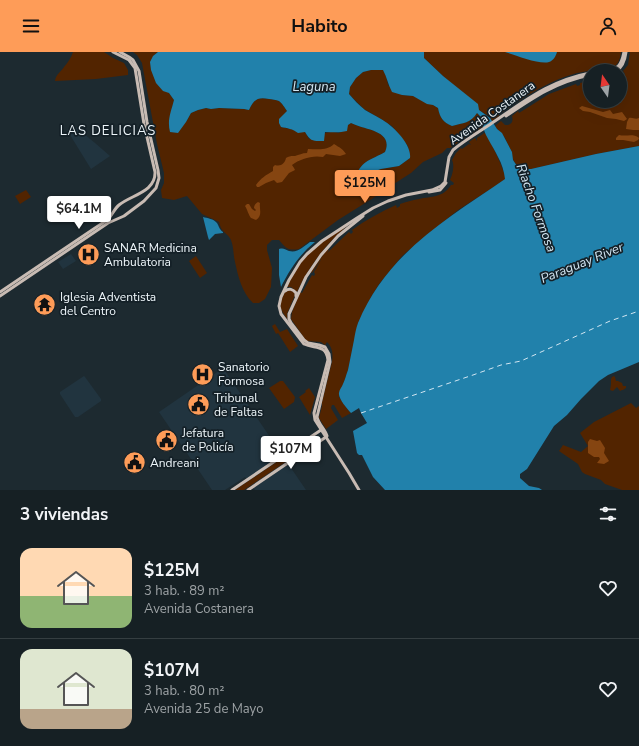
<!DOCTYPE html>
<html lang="es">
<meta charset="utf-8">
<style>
:root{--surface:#162024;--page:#1f282c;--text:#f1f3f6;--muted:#9ea3a6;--line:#353e41;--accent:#fe9c58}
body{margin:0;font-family:"Nunito Sans",sans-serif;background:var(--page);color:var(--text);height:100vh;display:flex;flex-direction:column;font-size:15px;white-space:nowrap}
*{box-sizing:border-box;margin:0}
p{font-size:13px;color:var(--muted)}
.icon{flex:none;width:22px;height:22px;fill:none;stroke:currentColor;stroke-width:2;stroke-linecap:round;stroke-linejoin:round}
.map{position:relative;height:438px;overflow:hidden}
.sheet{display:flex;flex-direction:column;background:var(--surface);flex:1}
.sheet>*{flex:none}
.needle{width:26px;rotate:346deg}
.buttons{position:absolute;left:583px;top:12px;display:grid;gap:8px}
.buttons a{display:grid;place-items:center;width:44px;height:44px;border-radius:50%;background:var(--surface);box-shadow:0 4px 16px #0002,0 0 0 1px var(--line);font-size:20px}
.price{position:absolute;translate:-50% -34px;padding:0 9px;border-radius:4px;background:#fff;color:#222;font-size:13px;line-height:26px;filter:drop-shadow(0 1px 2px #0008)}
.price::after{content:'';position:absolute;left:50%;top:24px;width:12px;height:9px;margin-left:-6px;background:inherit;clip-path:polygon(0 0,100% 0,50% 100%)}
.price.current{background:var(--accent);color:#111}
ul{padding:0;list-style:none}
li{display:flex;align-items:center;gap:12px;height:100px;padding:0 20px}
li+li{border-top:1px solid var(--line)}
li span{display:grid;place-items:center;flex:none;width:112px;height:80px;border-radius:12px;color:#555}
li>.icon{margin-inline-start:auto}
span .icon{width:48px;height:48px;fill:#fffc;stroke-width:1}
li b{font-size:17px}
h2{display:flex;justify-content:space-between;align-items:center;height:48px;padding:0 20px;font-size:17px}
header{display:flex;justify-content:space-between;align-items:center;height:52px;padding:0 20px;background:var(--accent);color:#111;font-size:18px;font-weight:700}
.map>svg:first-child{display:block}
</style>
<header><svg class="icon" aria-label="menu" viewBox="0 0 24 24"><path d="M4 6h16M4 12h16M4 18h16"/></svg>Habito<svg class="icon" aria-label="person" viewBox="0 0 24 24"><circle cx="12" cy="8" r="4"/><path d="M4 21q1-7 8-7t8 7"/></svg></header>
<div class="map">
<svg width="639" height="438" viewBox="0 0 639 438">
<rect width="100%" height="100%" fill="#1d2a30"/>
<g fill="#21343f">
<polygon points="73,73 95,91 110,104 91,117 67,78"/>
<polygon points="71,202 76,209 63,217 58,210"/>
<polygon points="206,311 211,318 201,325 196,318"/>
<polygon points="223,316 306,438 255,438 245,425 225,438 212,438 159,360"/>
<polygon points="84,324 85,325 101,347 101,349 78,365 75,365 60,342 60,340"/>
</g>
<g fill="#522400">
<path d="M73,0H104L113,6L124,11L128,18V23L96,27L55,29C56,22 61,20 64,15C68,10 71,6 73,0Z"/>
<path d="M133,0H158L153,4L169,41L174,48L172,56L186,70L191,61L198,58L206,56L211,57L219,56L244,57L249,58C254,47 258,45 269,47C272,47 276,48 279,49C282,51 285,56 287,59L284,63L281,75L305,80L309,87C319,83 328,78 339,81L348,73L351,71C364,78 394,78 385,100C371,108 362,108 356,124L360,125L364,123L381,117L399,114L410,106L408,94L392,74L381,67L364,57L349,42L350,35L356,26L363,20L371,18H383L386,24L388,33L402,43L413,44L433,53L438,56C440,66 443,70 452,74L467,70L476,60L485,68L487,72L473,81L471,80V81L465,85L463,80V83L465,86L450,96H447L442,101L423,110L411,121L386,137L378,143L338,168L299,197C287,199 286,196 279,188H272L267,193V198L272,216L271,235L265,247L259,251H253C242,241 238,224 235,210C233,202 234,196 231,188C228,182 224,181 221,176C221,176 219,171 219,170L202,162L187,144L174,148L162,146L161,138L164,131V121L157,92L142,11L137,3Z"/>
<path d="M424,0H506L515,3L557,0H621C620,7 619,13 611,16C600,17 588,19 577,21C550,28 522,46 500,62L498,60V62L499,64L492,69L490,65L479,58L424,6Z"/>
<path d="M630,0H639V94L596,102L531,117C524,117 516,115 513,107C512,105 512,103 512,101C510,96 507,91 505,86C502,81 498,79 495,74L501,69L505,73H508C513,71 513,68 512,64L518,59L519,61L549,42L576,32L577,34L580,33V31L590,29V49H620V22L622,24L625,22L623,19L628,13Z"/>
<path d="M486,80C493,96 501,110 506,127L458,158L423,186L402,204L379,232L371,245L358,271L348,318L343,333L339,341V345L348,358L351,361L342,366L334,353H332L331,356L338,368L326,377L319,366L322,354V350L332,310C333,303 333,296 327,290L325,293L321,290L307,289L305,287L291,267L292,260L300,240L302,241L312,223L314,224L315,222L314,220L322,206L312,221L311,220L327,197L329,198L327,201L349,180L351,182L353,180L352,178C366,168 380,160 396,153L397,156L400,154V152C406,150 412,148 419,147C432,144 443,146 451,133H453L454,131L450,128C452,124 455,114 452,108L456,101L461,96L462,97L469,92L471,93L469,90L475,86L477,89V86Z"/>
<polygon points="26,138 31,145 20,152 15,144"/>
<path d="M346,174H347C324,194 310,213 297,240L291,235H286C291,227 295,218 300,211C312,195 330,185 346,174Z"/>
<polygon points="196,204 207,221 200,226 189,209"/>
<path d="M290,238L294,240L295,243L287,262L288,268C279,256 278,253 285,240Z"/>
<polygon points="275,272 280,280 287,277 298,294 290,300 278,281 276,282 272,274"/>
<polygon points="614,324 615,325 616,329 618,329 622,331 623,334 626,334 626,336 623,338 622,338 620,339 617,335 613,339 610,338 611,332 611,327 612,325"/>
<polygon points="280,329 283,329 295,345 294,350 284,357 269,336"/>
<polygon points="309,336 315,345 310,363 299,345 306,340 305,339"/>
<polygon points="631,351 636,356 639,354 639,438 622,438 605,432 601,428 585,422 582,420 578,412 559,399 563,393 581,400 588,394 580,381 594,370"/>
<polygon points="306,390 308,395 244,438 235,438"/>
</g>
<g fill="#854511">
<polygon points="582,54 603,60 610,58 613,62 622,60 627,67 624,69 616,67 607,66 590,60 583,59 579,56"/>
<path d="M629,66C633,65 635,68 639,66V78H633L626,77L627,70Z"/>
<path d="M619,83C626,85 633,81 639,86L638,88L634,90L623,88H616V86Z"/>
<path d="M334,92C340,96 342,96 346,102L340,104L326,102L323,105C312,103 300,107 292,113L294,116L295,118L289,121L282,130L277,131L274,128L266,131L259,135H257L256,133C261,126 266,123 273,119V115L275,113C281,115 285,111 286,106C290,104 291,104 295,104C299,103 302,101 307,101L308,97C318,97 327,99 334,92Z"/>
<path d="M258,150L260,151C259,157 263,163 256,168C254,167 253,167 251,166C249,164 247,157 245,154L247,152H249L252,157L255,159L256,158L254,156C254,153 256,151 258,150Z"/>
<polygon points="590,387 597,389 600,388 605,396 604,401 609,409 604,412 597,411 600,407 599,405 594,405 588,401 588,390"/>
</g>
<g fill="#2181ab">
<path d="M158,0H424V6L443,24L478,52L479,58L490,66L497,77L502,81L512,100L513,108L517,114L526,117H531L596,102L639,94V310L608,323L599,329L581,347L567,363L554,374L527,417L520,422V426L529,434L539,436L542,438H385L373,425L362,403H359L357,401L353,379L367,371L361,361L359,356L351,361C347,357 338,346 339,341C339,338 342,335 343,332C345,328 346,323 348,318C350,308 352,298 354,288C355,282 356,276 358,271C387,201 447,167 505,127C504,119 502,112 498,105C493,93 481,80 482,66L477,61C471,71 463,71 452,74C443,70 440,66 438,56L433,53L427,52L413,44L402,43L392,40C388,33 387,25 383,18H371L363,20L356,26L350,35L349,42C354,48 359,53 365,58C370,61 376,64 381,67C392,73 412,92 410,106L399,114L381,117L364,123L357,126L356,124C362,108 371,108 385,100C394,78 364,78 351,71L348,73L347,79C339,81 333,80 325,80L324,89C313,89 311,90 305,80L298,81C293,77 287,76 281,75L279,71V67L287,59C285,56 282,51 279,49C276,48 272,47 269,47C258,45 254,47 249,58L244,57L219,56L211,57L206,56L198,58L191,61L186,70L178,81L170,80C167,68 171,60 174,48L169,41L163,39L156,31L151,18L150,10L153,4Z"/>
<path d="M505,0H557C556,4 553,9 549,10C540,13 515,3 505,0Z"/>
<path d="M203,165C207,166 214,167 217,171C219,174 219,177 223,180V181L215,182L209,188L208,185Z"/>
<path d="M310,190H315C299,203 290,217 281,235L279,223V197C284,196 284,197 289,199C298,201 303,195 310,190Z"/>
</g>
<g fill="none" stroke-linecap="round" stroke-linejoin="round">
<polyline stroke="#d2e6f2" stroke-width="1" stroke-dasharray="5 4" stroke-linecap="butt" points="361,361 473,323 501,313 521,309 610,269 639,259"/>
<g stroke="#c8bbb3" stroke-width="3">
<path d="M604,19C618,17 621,15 624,0"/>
<path d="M616,19C623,15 625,8 626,0"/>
<path d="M506,64C534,45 556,30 590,23"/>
<polyline points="429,140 440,138 446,131"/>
<path d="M285,239C289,236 293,237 296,241V244"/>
<path d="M0,240L107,168C112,164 114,157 119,153C131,143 156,140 155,120L144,72L135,16L129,8L113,0"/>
<polyline points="0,244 108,171 124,164 144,149 156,136 159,126 158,118 147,70 139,19 133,8 129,5 120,0"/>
<path d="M326,385L327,384C325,377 319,373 317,365L330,310L329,302L325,295L319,293L308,291L304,288L291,271L289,267V262L306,225L321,203L338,184L363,164"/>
<polyline points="232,438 321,378"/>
<polyline points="248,438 326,385"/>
<path d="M359,438L349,421L315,368L314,361L328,308C326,292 315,297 304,292L281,262L279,254L281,245L289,228L300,210L307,202L322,189L357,166L373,156L388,149L406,143L432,138L441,134L445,130L449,105L453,98C465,88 479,80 492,71C525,49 549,29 590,21"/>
</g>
</g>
<defs>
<symbol id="hospital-disc" viewBox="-11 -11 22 22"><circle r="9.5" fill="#fe9c58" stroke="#142027"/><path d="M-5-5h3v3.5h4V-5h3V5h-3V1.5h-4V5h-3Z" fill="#111"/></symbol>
<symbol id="temple-disc" viewBox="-11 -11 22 22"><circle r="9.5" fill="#fe9c58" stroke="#142027"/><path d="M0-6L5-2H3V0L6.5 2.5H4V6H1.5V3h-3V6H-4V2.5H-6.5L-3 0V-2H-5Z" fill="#111"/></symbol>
<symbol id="civic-disc" viewBox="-11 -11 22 22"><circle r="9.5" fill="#fe9c58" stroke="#142027"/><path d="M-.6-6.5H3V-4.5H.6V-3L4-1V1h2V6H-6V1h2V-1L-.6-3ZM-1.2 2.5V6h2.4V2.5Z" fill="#111"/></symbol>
</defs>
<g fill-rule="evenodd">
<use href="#hospital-disc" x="76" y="190" width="25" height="25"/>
<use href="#temple-disc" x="32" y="240" width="25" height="25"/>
<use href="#hospital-disc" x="190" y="310" width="25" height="25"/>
<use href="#civic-disc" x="186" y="340" width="25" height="25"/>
<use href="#civic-disc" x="154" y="376" width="25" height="25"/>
<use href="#civic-disc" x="122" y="398" width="25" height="25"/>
</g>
<g text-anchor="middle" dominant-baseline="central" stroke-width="3.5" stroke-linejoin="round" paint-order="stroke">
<g font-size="12" fill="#eef6fa" stroke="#142027">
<text transform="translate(492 61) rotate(-35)">Avenida Costanera</text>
</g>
<g font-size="12" fill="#eef6fa" stroke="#142027" text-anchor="start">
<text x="104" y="196">SANAR Medicina<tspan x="104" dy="14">Ambulatoria</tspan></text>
<text x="60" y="245">Iglesia Adventista<tspan x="60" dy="14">del Centro</tspan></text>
<text x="218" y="315">Sanatorio<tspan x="218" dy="14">Formosa</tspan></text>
<text x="214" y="346">Tribunal<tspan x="214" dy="14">de Faltas</tspan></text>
<text x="182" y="381">Jefatura<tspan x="182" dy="14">de Policía</tspan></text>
<text x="150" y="411">Andreani</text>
</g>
<g font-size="13" font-style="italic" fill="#d2e6f2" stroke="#142027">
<text x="314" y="35">Laguna</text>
<text transform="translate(536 156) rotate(70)">Riacho Formosa</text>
<text transform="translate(582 211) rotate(-22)">Paraguay River</text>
</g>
<g font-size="13" letter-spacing="1" fill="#eef6fa" stroke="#142027">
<text x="108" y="79">LAS DELICIAS</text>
</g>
</g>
</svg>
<div class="buttons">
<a><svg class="needle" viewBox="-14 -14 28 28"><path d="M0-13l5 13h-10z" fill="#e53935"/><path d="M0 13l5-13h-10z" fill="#9ea3a6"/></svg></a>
</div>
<b class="price current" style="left:365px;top:152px">$125M</b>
<b class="price" style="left:79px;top:178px">$64.1M</b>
<b class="price" style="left:291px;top:418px">$107M</b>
</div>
<section class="sheet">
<h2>3 viviendas<svg class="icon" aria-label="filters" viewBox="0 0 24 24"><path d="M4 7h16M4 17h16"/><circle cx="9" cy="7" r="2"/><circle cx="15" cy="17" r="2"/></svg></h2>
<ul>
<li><span style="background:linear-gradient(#ffd9b3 60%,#8fb573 0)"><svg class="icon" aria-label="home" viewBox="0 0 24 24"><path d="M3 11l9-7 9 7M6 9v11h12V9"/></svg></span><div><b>$125M</b><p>3 hab. · 89 m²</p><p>Avenida Costanera</p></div><svg class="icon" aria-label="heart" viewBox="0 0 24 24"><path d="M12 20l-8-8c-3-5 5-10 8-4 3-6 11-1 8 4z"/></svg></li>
<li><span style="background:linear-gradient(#dfe7d0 75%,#b9a48a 0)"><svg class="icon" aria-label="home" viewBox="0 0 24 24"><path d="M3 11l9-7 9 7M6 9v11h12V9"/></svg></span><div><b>$107M</b><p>3 hab. · 80 m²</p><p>Avenida 25 de Mayo</p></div><svg class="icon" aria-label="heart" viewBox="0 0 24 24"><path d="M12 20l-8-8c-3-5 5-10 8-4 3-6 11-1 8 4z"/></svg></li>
</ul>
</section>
